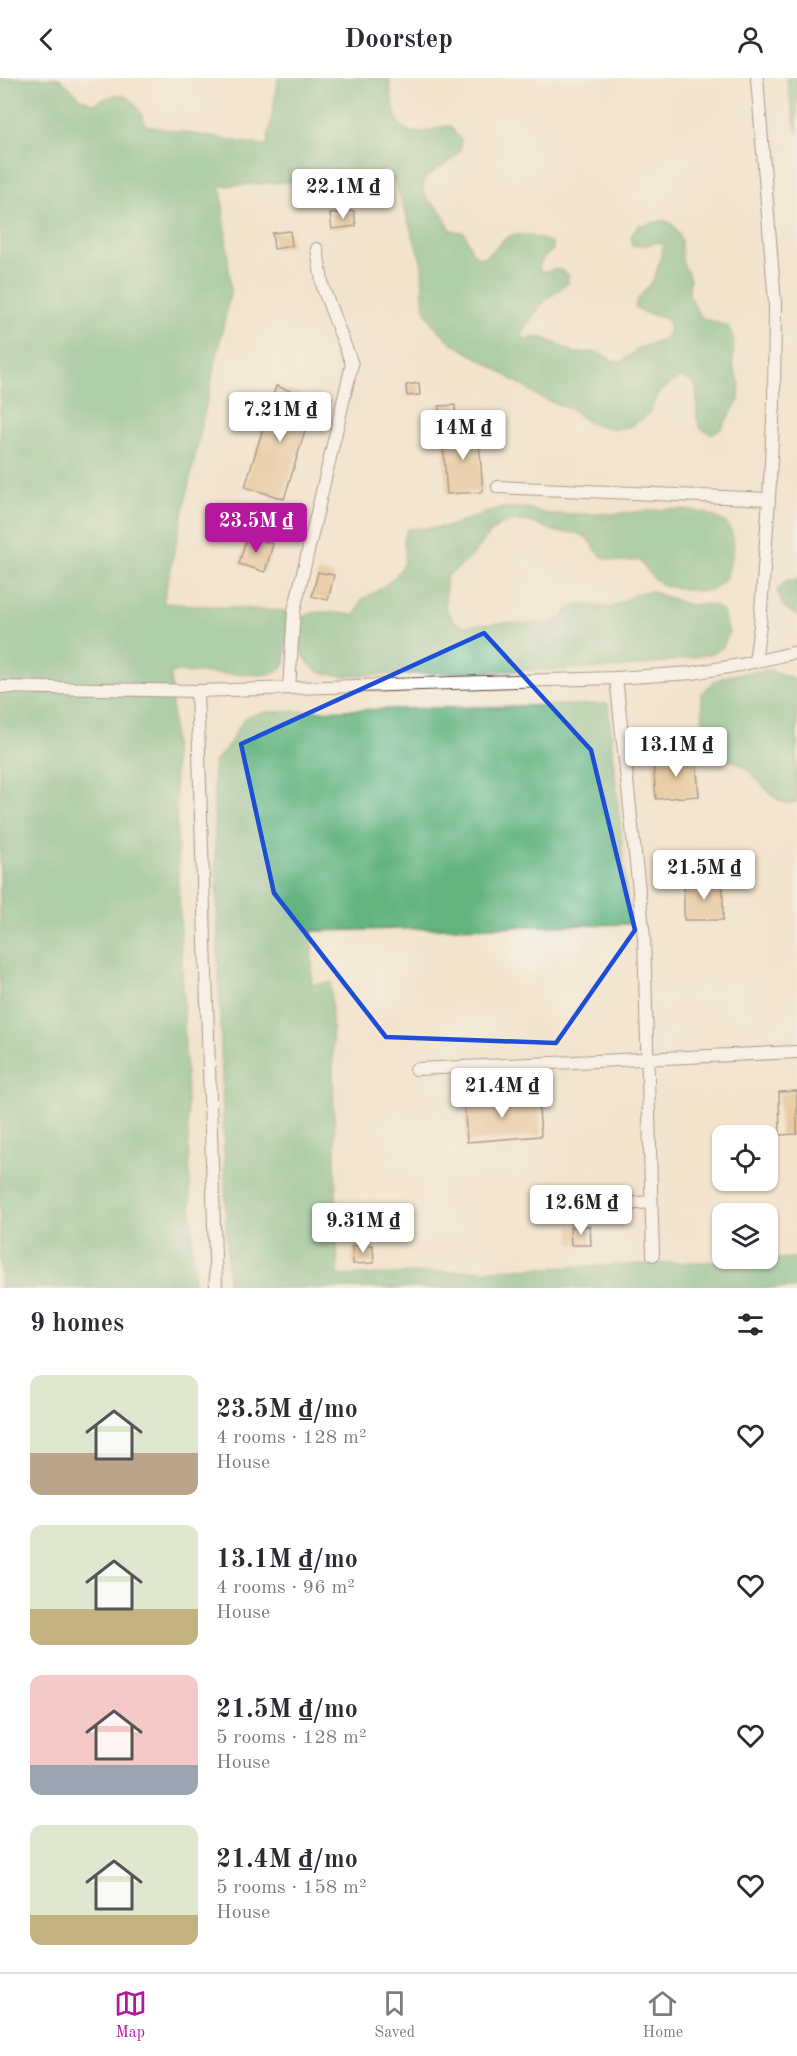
<!DOCTYPE html>
<meta charset="utf-8">
<style>
:root{--surface:#fff;--page:#f7f7f7;--text:#2b2b33;--muted:#7c7c81;--line:#e1e1e2;--accent:#b5179e}
body{margin:0;font-family:"Old Standard TT",serif;background:var(--page);color:var(--text);height:100vh;display:flex;flex-direction:column;font-size:22px;white-space:nowrap}
*{box-sizing:border-box;margin:0}
p{font-size:20px;color:var(--muted)}
.icon{flex:none;width:33px;height:33px;fill:none;stroke:currentColor;stroke-width:2;stroke-linecap:round;stroke-linejoin:round}
.map{position:relative;height:1210px;overflow:hidden}
.side{display:flex;flex-direction:column;background:var(--surface);flex:1}
.side>*{flex:none}
.controls{position:absolute;left:712px;top:1047px;display:grid;gap:12px}
.controls a{display:grid;place-items:center;width:66px;height:66px;border-radius:12px;background:var(--surface);box-shadow:0 2px 4px #0004;font-size:30px}
.price{position:absolute;translate:-50% -51px;padding:0 14px;border-radius:6px;background:#fff;color:#222;font-size:20px;line-height:39px;filter:drop-shadow(0 2px 3px #0008)}
.price::after{content:'';position:absolute;left:50%;top:36px;width:18px;height:14px;margin-left:-9px;background:inherit;clip-path:polygon(0 0,100% 0,50% 100%)}
.price.selected{background:var(--accent);color:#fff}
ul{padding:0;list-style:none}
li{display:flex;align-items:center;gap:18px;height:150px;padding:0 30px}
li span{display:grid;place-items:center;flex:none;width:168px;height:120px;border-radius:12px;color:#555}
li>.icon{margin-inline-start:auto}
span .icon{width:72px;height:72px;fill:#fffc;stroke-width:1}
li b{font-size:26px}
h2{display:flex;justify-content:space-between;align-items:center;height:72px;padding:0 30px;font-size:26px}
header{display:flex;justify-content:space-between;align-items:center;height:78px;padding:0 30px;background:var(--surface);font-size:27px;font-weight:800}
.dock{display:flex;justify-content:space-around;align-items:center;height:84px;border-top:2px solid var(--line);background:var(--surface);font-size:16px;color:var(--muted)}
.dock a{display:grid;justify-items:center;gap:3px}
.dock .selected{color:var(--accent)}
.map>svg:first-child{display:block}
</style>
<header><svg class="icon" aria-label="back" viewBox="0 0 24 24"><path d="M15 5l-7 7 7 7"/></svg>Doorstep<svg class="icon" aria-label="person" viewBox="0 0 24 24"><circle cx="12" cy="8" r="4"/><path d="M4 21q1-7 8-7t8 7"/></svg></header>
<div class="map">
<svg width="797" height="1210" viewBox="0 0 797 1210">
<rect width="100%" height="100%" fill="#f6f6f2"/>
<filter id="ink" filterUnits="userSpaceOnUse"><feTurbulence type="fractalNoise" baseFrequency=".0167" numOctaves="2"/><feDisplacementMap in="SourceGraphic" scale="12" xChannelSelector="R" yChannelSelector="G"/><feConvolveMatrix kernelMatrix="1 2 1 2 8 2 1 2 1" color-interpolation-filters="sRGB"/></filter>
<filter id="wash" filterUnits="userSpaceOnUse"><feTurbulence type="fractalNoise" baseFrequency=".008" numOctaves="4" result="noise"/><feDisplacementMap in="SourceGraphic" scale="24" xChannelSelector="R" yChannelSelector="G"/><feGaussianBlur stdDeviation="1.35" result="paint"/><feColorMatrix in="noise" values="0 0 0 0 0 0 0 0 0 0 0 0 0 0 0 0 0 1.4 0 .05"/><feComposite in="paint" operator="in"/></filter>
<g filter="url(#wash)">
<rect width="100%" height="100%" fill="#f3e4ce"/>
<g fill="#62b380" stroke="#4e6e4f" stroke-width="1.5">
<path d="M0,0H59L82,21L94,26C124,8 135,19 146,48L267,68L278,0H389C394,20 390,59 422,54C432,53 439,48 450,48L461,63L460,73L450,83L426,99L423,105V112L428,122L441,133L451,152L465,155C468,161 470,173 475,177C488,186 500,161 510,158C520,154 542,161 552,165L553,172L543,180L539,189L542,195C553,191 559,189 568,197V205L546,221L522,253L524,261L542,259L575,275L597,274L615,284H622L639,270L664,261L670,251L667,241L645,235L635,229C637,218 645,214 651,205C659,194 660,179 664,167L658,164L646,167L632,168L631,158L638,148L665,142L674,148L681,162L682,183L690,201L689,216L699,237L705,241L728,248L734,262L733,288L740,306L739,322L721,351L711,356L700,350L697,340V310L691,303L681,299L659,314L649,335L642,341L629,349L614,351L593,346L583,341L573,332L541,320L489,286L452,265L433,246L428,238L423,225L422,186L396,105L386,92L378,94L375,99L221,108L231,212L163,525L284,533L289,536L285,585C280,595 271,596 261,597L171,594L194,1210H0Z"/>
<polygon points="786,0 797,0 797,55"/>
<path d="M499,430H526L547,436H612L669,431L685,432L706,435L725,444L732,454L734,469L728,494L723,504L712,512L699,513L665,508L654,501L639,482C623,484 607,486 596,472C593,468 590,461 584,458C574,452 567,456 558,454C545,451 535,443 522,443C492,441 486,464 468,482C462,488 453,492 446,499L445,530L454,543L463,548L501,545L548,546L562,541L569,531L577,528L585,527L611,530L638,515L650,513L690,527L705,526L715,528L723,534L729,555L722,570L711,576L654,586L614,590L344,598C334,597 325,597 316,592C300,581 285,542 313,535C325,532 342,536 355,537L362,521C377,514 403,498 405,479C406,466 400,463 408,451L447,449Z"/>
<polygon points="797,501 797,538 783,528 777,513 787,502"/>
<path d="M763,592H771L797,602V723C775,734 759,697 742,687C731,681 718,682 706,677L701,616C723,592 734,598 763,592Z"/>
<path d="M608,626L630,846L312,853V907L331,904L338,1198L797,1180V1210H228L213,687C216,679 223,676 228,668C241,648 237,638 266,634Z"/>
</g>
<g id="blocks">
<g fill="#dba968">
<polygon points="354,133 356,148 332,151 330,136"/>
<polygon points="290,153 292,168 274,171 272,155"/>
<polygon points="419,305 420,317 407,318 406,307"/>
<polygon points="276,308 315,321 284,421 245,409"/>
<polygon points="455,327 456,346 440,347 439,328"/>
<polygon points="478,350 483,414 447,416 442,353"/>
<polygon points="247,458 273,466 265,494 239,486"/>
<polygon points="318,494 334,497 328,522 312,518"/>
<polygon points="696,680 699,718 656,721 653,683"/>
<rect x="684" y="804" width="39" height="38"/>
<polygon points="797,1013 797,1056 780,1057 779,1014"/>
<polygon points="538,1019 541,1058 467,1064 464,1024"/>
<polygon points="590,1148 591,1167 571,1167 570,1149"/>
<polygon points="373,1167 374,1185 353,1186 352,1168"/>
</g>
</g>
</g>
<g filter="url(#ink)">
<use href="#blocks" fill-opacity="0" stroke="#574638" stroke-width="1.5"/>
<g fill="none" stroke-linecap="round" stroke-linejoin="round">
<defs>
<g id="service">
<polyline points="498,409 769,421"/>
<polyline points="755,584 760,547 769,421 774,323 775,225 757,0"/>
<polyline points="616,600 644,859 653,1177"/>
<polyline points="0,609 197,613 616,600 692,595 740,587 797,574"/>
<polyline points="289,610 294,533 352,286 323,210 317,171"/>
<polyline points="197,613 216,1210"/>
<polyline points="416,991 797,974"/>
<polyline points="576,1143 575,1130 651,1124"/>
</g>
</defs>
<use href="#service" stroke="#574638" stroke-width="14"/>
<use href="#service" stroke="#fff" stroke-width="12"/>
</g>
</g>
<path d="M0 0H797V1210H0ZM484,555L591,672L635,852L556,965L386,959L274,815L241,666Z" fill="#f3e4ce" fill-opacity=".55" fill-rule="evenodd"/>
<path fill="none" stroke="#1d4ed8" stroke-width="4.5" stroke-linejoin="round" d="M484,555L591,672L635,852L556,965L386,959L274,815L241,666Z"/>
</svg>
<div class="controls">
<a><svg class="icon" aria-label="locate" viewBox="0 0 24 24"><circle cx="12" cy="12" r="6"/><path d="M12 2v4M12 18v4M2 12h4M18 12h4"/></svg></a>
<a><svg class="icon" aria-label="layers" viewBox="0 0 24 24"><path d="M12 4l9 5-9 5-9-5zM3 14l9 5 9-5"/></svg></a>
</div>
<b class="price" style="left:343px;top:142px">22.1M ₫</b>
<b class="price" style="left:280px;top:365px">7.21M ₫</b>
<b class="price" style="left:463px;top:383px">14M ₫</b>
<b class="price selected" style="left:256px;top:476px">23.5M ₫</b>
<b class="price" style="left:676px;top:700px">13.1M ₫</b>
<b class="price" style="left:704px;top:823px">21.5M ₫</b>
<b class="price" style="left:502px;top:1041px">21.4M ₫</b>
<b class="price" style="left:581px;top:1158px">12.6M ₫</b>
<b class="price" style="left:363px;top:1176px">9.31M ₫</b>
</div>
<section class="side">
<h2>9 homes<svg class="icon" aria-label="filters" viewBox="0 0 24 24"><path d="M4 7h16M4 17h16"/><circle cx="9" cy="7" r="2"/><circle cx="15" cy="17" r="2"/></svg></h2>
<ul>
<li><span style="background:linear-gradient(#dfe7d0 65%,#b9a48a 0)"><svg class="icon" aria-label="home" viewBox="0 0 24 24"><path d="M3 11l9-7 9 7M6 9v11h12V9"/></svg></span><div><b>23.5M ₫/mo</b><p>4 rooms · 128 m²</p><p>House</p></div><svg class="icon" aria-label="heart" viewBox="0 0 24 24"><path d="M12 20l-8-8c-3-5 5-10 8-4 3-6 11-1 8 4z"/></svg></li>
<li><span style="background:linear-gradient(#dfe7d0 70%,#c2b280 0)"><svg class="icon" aria-label="home" viewBox="0 0 24 24"><path d="M3 11l9-7 9 7M6 9v11h12V9"/></svg></span><div><b>13.1M ₫/mo</b><p>4 rooms · 96 m²</p><p>House</p></div><svg class="icon" aria-label="heart" viewBox="0 0 24 24"><path d="M12 20l-8-8c-3-5 5-10 8-4 3-6 11-1 8 4z"/></svg></li>
<li><span style="background:linear-gradient(#f6c9c9 75%,#9aa5b1 0)"><svg class="icon" aria-label="home" viewBox="0 0 24 24"><path d="M3 11l9-7 9 7M6 9v11h12V9"/></svg></span><div><b>21.5M ₫/mo</b><p>5 rooms · 128 m²</p><p>House</p></div><svg class="icon" aria-label="heart" viewBox="0 0 24 24"><path d="M12 20l-8-8c-3-5 5-10 8-4 3-6 11-1 8 4z"/></svg></li>
<li><span style="background:linear-gradient(#dfe7d0 75%,#c2b280 0)"><svg class="icon" aria-label="home" viewBox="0 0 24 24"><path d="M3 11l9-7 9 7M6 9v11h12V9"/></svg></span><div><b>21.4M ₫/mo</b><p>5 rooms · 158 m²</p><p>House</p></div><svg class="icon" aria-label="heart" viewBox="0 0 24 24"><path d="M12 20l-8-8c-3-5 5-10 8-4 3-6 11-1 8 4z"/></svg></li>
</ul>
</section>
<nav class="dock">
<a class="selected"><svg class="icon" aria-label="map" viewBox="0 0 24 24"><path d="M3 6l6-2 6 2 6-2v14l-6 2-6-2-6 2zM9 4v14M15 6v14"/></svg>Map</a>
<a><svg class="icon" aria-label="saved" viewBox="0 0 24 24"><path d="M7 4h10v16l-5-4-5 4z"/></svg>Saved</a>
<a><svg class="icon" aria-label="home" viewBox="0 0 24 24"><path d="M3 11l9-7 9 7M6 9v11h12V9"/></svg>Home</a>
</nav>
